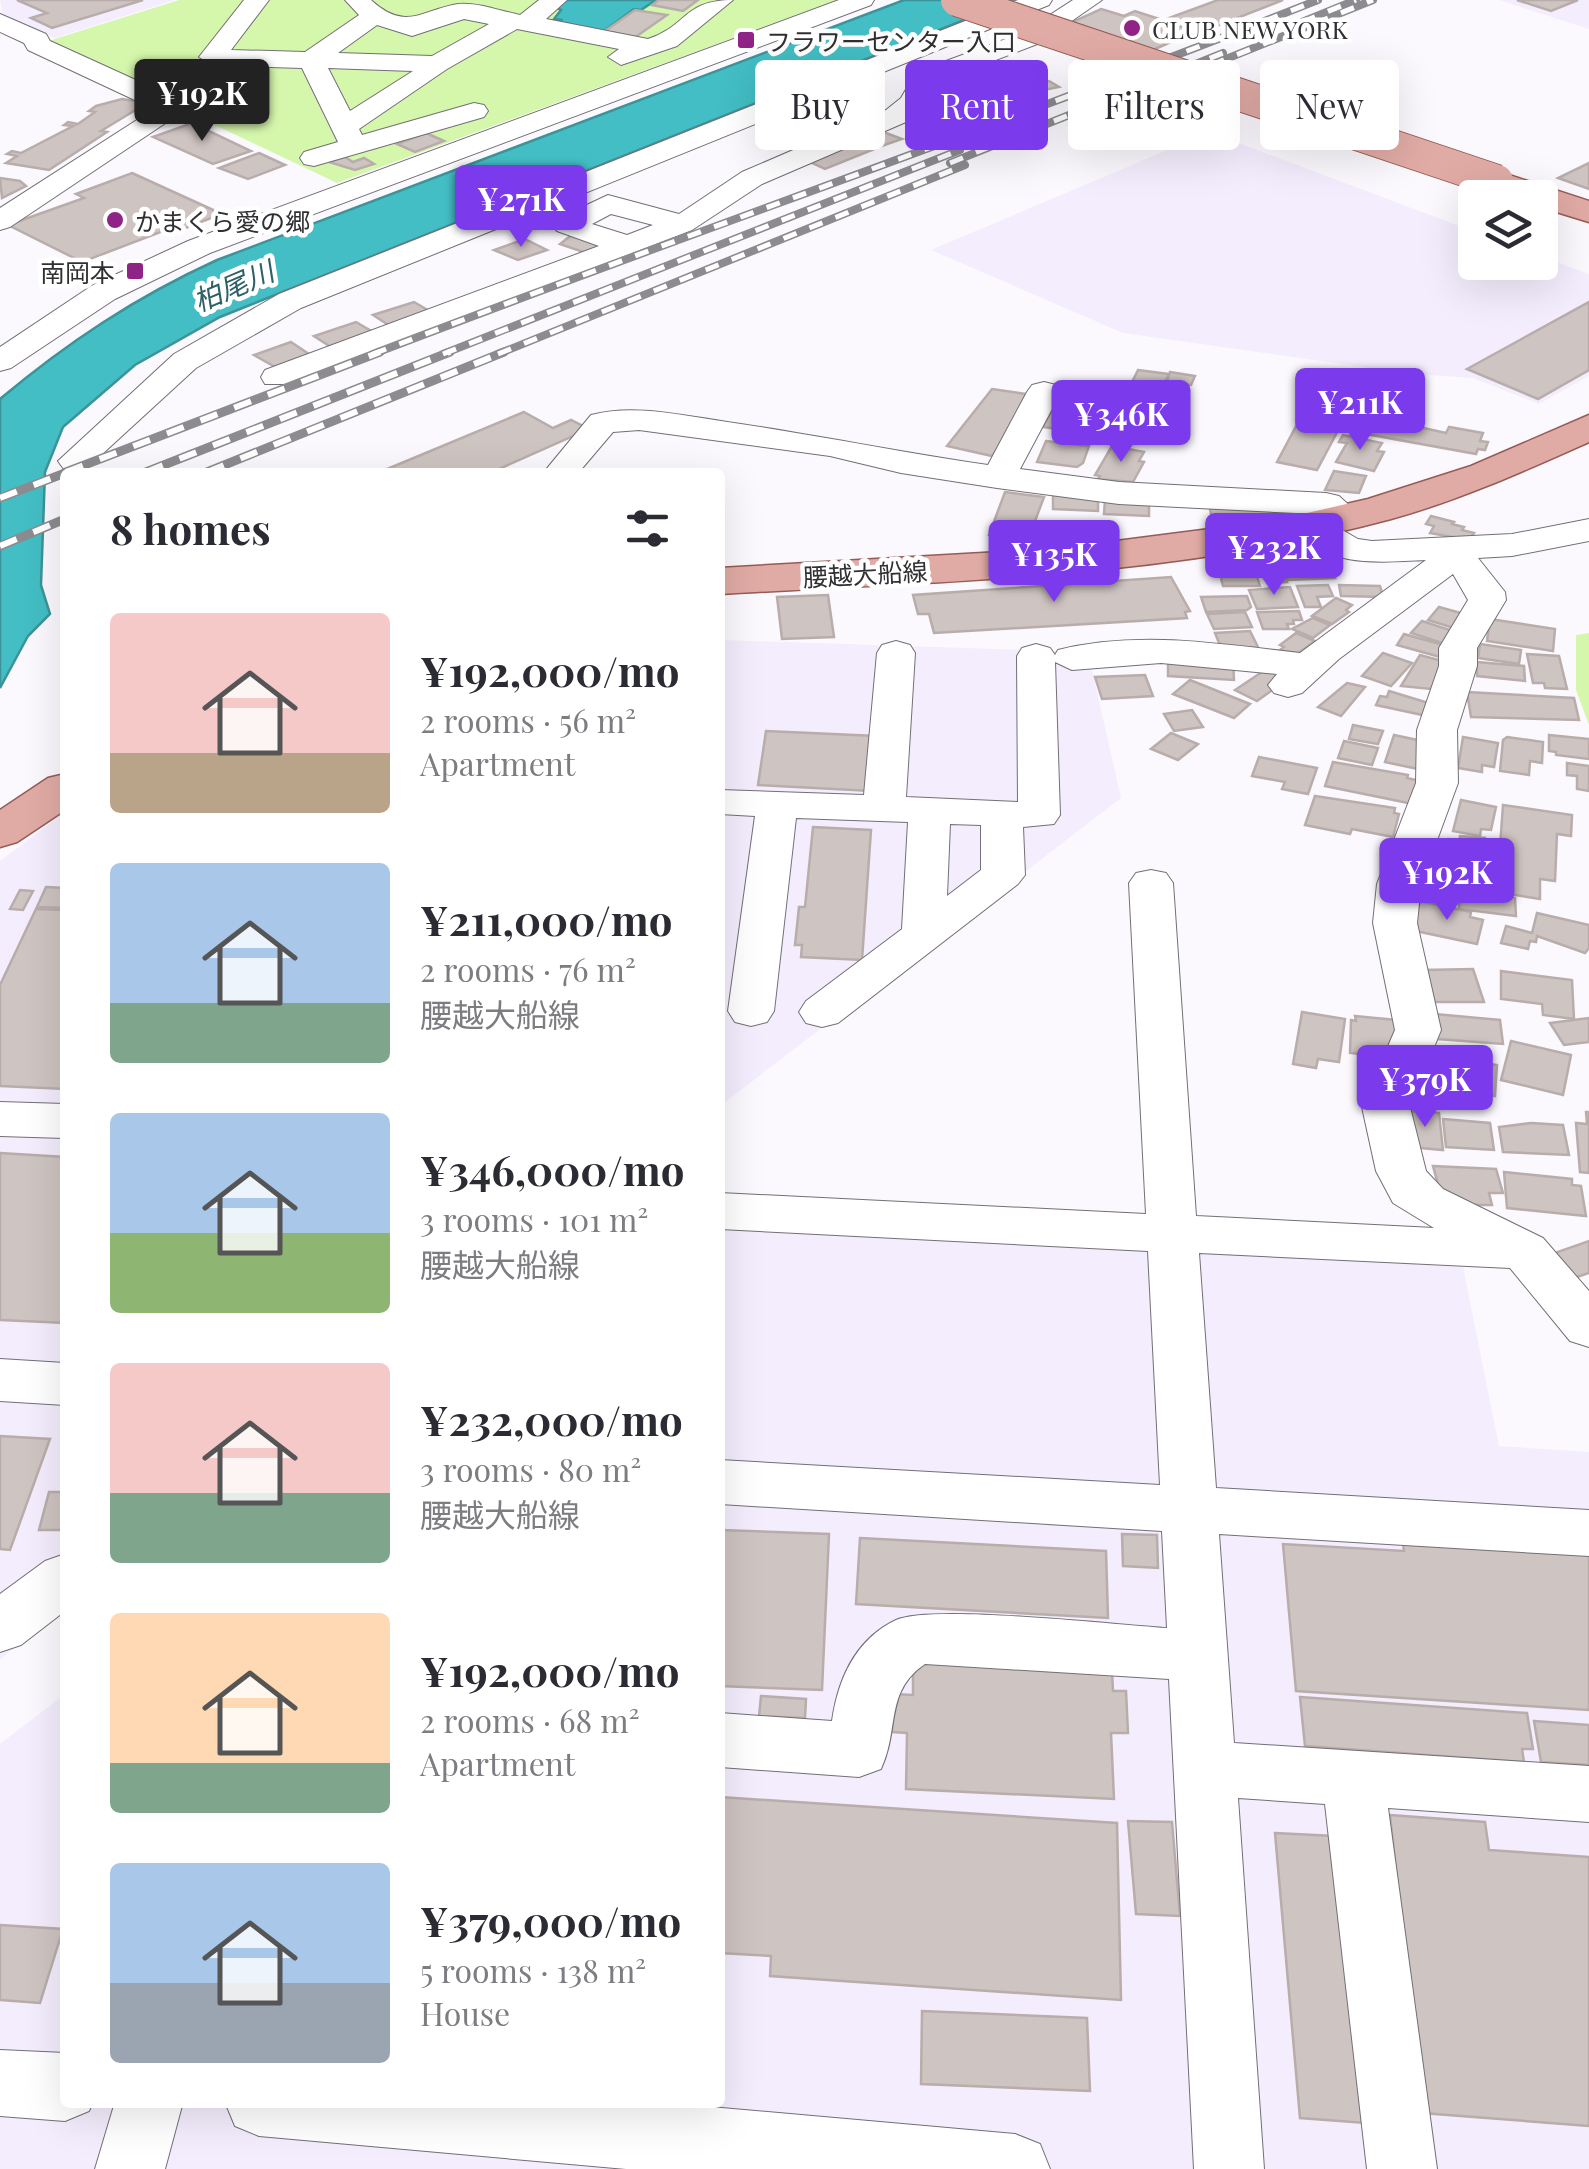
<!DOCTYPE html>
<meta charset="utf-8">
<style>
:root{--surface:#fff;--page:#f7f7f7;--text:#2b2b33;--muted:#7c7c81;--accent:#7c3aed}
body{margin:0;font-family:"Playfair Display","Noto Sans JP",serif;background:var(--page);color:var(--text);height:100vh;display:flex;flex-direction:column;font-size:38px;white-space:nowrap}
*{box-sizing:border-box;margin:0}
p{font-size:32px;color:var(--muted)}
.icon{flex:none;width:55px;height:55px;fill:none;stroke:currentColor;stroke-width:2;stroke-linecap:round;stroke-linejoin:round}
.map{position:relative;flex:1;overflow:hidden}
.details{position:absolute;left:60px;top:468px;width:665px;height:1640px;display:flex;flex-direction:column;background:var(--surface);border-radius:10px;box-shadow:0 10px 40px #0002}
.details>*{flex:none}
.guide{position:absolute;left:755px;top:60px;width:682px;height:90px;display:flex;gap:20px}
.buttons{position:absolute;left:1458px;top:180px;display:grid;gap:20px}
.buttons a{display:grid;place-items:center;width:100px;height:100px;border-radius:10px;background:var(--surface);box-shadow:0 10px 40px #0002;font-size:50px}
.price{position:absolute;translate:-50% -85px;padding:0 22px;border-radius:10px;background:var(--accent);color:#fff;font-size:32px;line-height:65px;filter:drop-shadow(0 2px 5px #0008)}
.price::after{content:'';position:absolute;left:50%;top:60px;width:30px;height:22px;margin-left:-15px;background:inherit;clip-path:polygon(0 0,100% 0,50% 100%)}
.price.current{background:#222;color:#fff}
ul{padding:0;list-style:none}
li{display:flex;align-items:center;gap:30px;height:250px;padding:0 50px}
li span{display:grid;place-items:center;flex:none;width:280px;height:200px;border-radius:10px;color:#555}
li>.icon{margin-inline-start:auto}
span .icon{width:120px;height:120px;fill:#fffc;stroke-width:1}
li b{font-size:42px}
h2{display:flex;justify-content:space-between;align-items:center;height:120px;padding:0 50px;font-size:42px}
.tag{padding:0 35px;border-radius:10px;background:var(--surface);box-shadow:0 10px 40px #0002;font-size:35px;line-height:90px}
.tag.current{background:var(--accent);color:#fff}
.map>svg:first-child{display:block}
</style>
<div class="map">
<svg width="1589" height="2169" viewBox="0 0 1589 2169">
<rect width="100%" height="100%" fill="#fbf9fe"/>
<g fill="#f4edfd">
<polygon points="0,0 175,0 55,38 3,17"/>
<polygon points="1499,0 1589,0 1589,29"/>
<polygon points="1210,132 1475,232 1475,262 1540,262 1540,256 1589,274 1589,376 1539,404 1473,378 1414,374 1123,333 931,250"/>
<polygon points="720,640 1088,652 1121,798 720,1106"/>
<polygon points="65,812 65,1609 0,1659 0,861"/>
<polygon points="734,1222 1463,1267 1499,1446 1589,1452 1589,2169 0,2169 0,1744 65,1694 65,2102 720,2102 720,1234"/>
</g>
<g fill="#d5f7ac">
<polygon points="179,0 837,0 337,183 42,43"/>
<polygon points="1589,633 1589,725 1576,690 1576,635"/>
</g>
<g fill="#42bec4" stroke="#3d9398" stroke-width="2.5">
<polygon points="565,0 656,0 641,10 634,9 604,31 557,24 561,20 554,19 561,10 557,8"/>
<path d="M904,0H1014L220,317L135,365L63,427L45,472L41,585L50,614L28,636L0,688V399C68,342 136,297 217,260Z"/>
</g>
<g fill="#cec4c1" stroke="#b8adab" stroke-width="2.5">
<polygon points="17,0 143,0 52,28 31,18 47,13"/>
<polygon points="659,0 698,0 683,11 652,5"/>
<polygon points="1218,0 1283,0 1204,31 1169,18"/>
<polygon points="1517,0 1578,0 1551,11"/>
<polygon points="1101,9 1124,16 1135,11 1196,31 1151,51 1068,24"/>
<polygon points="635,10 667,15 634,38 602,33"/>
<polygon points="1049,81 1059,87 1024,94 1013,87"/>
<polygon points="974,86 1006,97 948,117 921,108"/>
<polygon points="122,99 147,103 101,131 107,132 49,170 6,163 17,156 7,154 12,151 21,153 73,126 64,125 68,122 78,124 95,112 89,111 96,106"/>
<polygon points="192,123 251,151 213,164 153,137"/>
<polygon points="878,130 902,139 879,147 861,140"/>
<polygon points="426,133 444,141 415,152 397,144"/>
<polygon points="860,141 877,148 825,169 810,162"/>
<polygon points="259,153 285,165 248,179 219,168"/>
<polygon points="345,157 353,162 364,158 374,164 355,170 329,162"/>
<polygon points="1589,163 1589,189 1558,178"/>
<polygon points="132,173 222,214 170,234 163,231 82,262 8,225 84,198 76,194"/>
<polygon points="0,178 20,181 26,186 2,198"/>
<polygon points="573,234 603,244 586,253 560,244"/>
<polygon points="525,239 547,250 518,260 494,250"/>
<polygon points="414,302 431,312 390,326 373,315"/>
<polygon points="1589,302 1589,370 1538,399 1467,369"/>
<polygon points="356,322 373,332 331,347 314,336"/>
<polygon points="291,342 312,356 275,367 254,355"/>
<polygon points="1138,370 1169,374 1159,394 1130,393 1128,390"/>
<polygon points="1170,372 1195,376 1191,385 1167,382"/>
<polygon points="992,389 1026,394 1008,435 992,456 947,446"/>
<polygon points="1059,392 1088,397 1080,413 1050,409"/>
<polygon points="1093,395 1116,398 1108,416 1086,413"/>
<polygon points="524,412 553,428 571,420 589,429 499,469 504,472 380,472"/>
<polygon points="1051,412 1080,416 1073,431 1043,427"/>
<polygon points="1353,412 1446,433 1449,427 1483,433 1480,441 1488,442 1485,450 1478,449 1476,454 1344,430"/>
<polygon points="1081,415 1108,419 1100,437 1073,433"/>
<polygon points="1302,415 1342,423 1317,470 1277,462"/>
<polygon points="1114,426 1138,430 1132,442 1105,442"/>
<polygon points="1343,435 1382,443 1377,451 1384,452 1374,471 1336,462 1347,443 1339,442"/>
<polygon points="1046,441 1089,446 1083,463 1077,467 1037,462"/>
<polygon points="1112,446 1144,452 1139,461 1144,462 1133,482 1098,479 1100,476 1095,475"/>
<polygon points="1334,471 1366,476 1359,493 1325,490"/>
<polygon points="1005,492 1044,497 1028,540 989,535"/>
<polygon points="1053,495 1098,497 1098,511 1053,509"/>
<polygon points="1105,499 1149,502 1149,516 1104,514"/>
<polygon points="1209,503 1273,505 1275,515 1258,515 1259,519 1246,521 1212,520"/>
<polygon points="1431,516 1454,522 1452,524 1464,527 1462,530 1474,533 1469,540 1430,533 1434,526 1426,524"/>
<polygon points="1327,561 1335,578 1288,580 1282,566"/>
<polygon points="1280,564 1287,582 1268,583 1261,565"/>
<polygon points="1218,567 1254,567 1260,586 1223,586"/>
<polygon points="1171,577 1190,611 1185,612 1187,618 934,633 929,614 918,614 913,595"/>
<polygon points="1328,585 1333,596 1317,597 1321,607 1305,607 1297,586"/>
<polygon points="1339,585 1380,586 1383,597 1341,596"/>
<polygon points="1290,587 1298,607 1257,609 1249,590"/>
<polygon points="828,595 834,637 782,639 777,597"/>
<polygon points="1247,596 1251,607 1247,610 1206,612 1201,597"/>
<polygon points="1336,598 1352,605 1346,610 1349,612 1332,624 1312,616"/>
<polygon points="1439,607 1468,615 1457,629 1428,620"/>
<polygon points="1299,611 1302,620 1293,620 1294,624 1287,624 1289,629 1263,629 1257,612"/>
<polygon points="1245,612 1252,627 1214,629 1207,614"/>
<polygon points="1313,618 1330,625 1313,638 1292,629"/>
<polygon points="1490,619 1555,629 1553,651 1487,641"/>
<polygon points="1422,621 1456,632 1445,644 1411,633"/>
<polygon points="1250,631 1258,647 1221,648 1215,633"/>
<polygon points="1296,633 1315,641 1293,657 1279,651 1284,647 1280,645"/>
<polygon points="1404,634 1447,646 1440,657 1397,645"/>
<polygon points="1480,644 1521,650 1519,664 1478,658"/>
<polygon points="1383,653 1412,663 1391,686 1362,676"/>
<polygon points="1527,654 1559,656 1567,689 1545,688 1544,683 1533,683"/>
<polygon points="1420,655 1446,662 1431,689 1401,686"/>
<polygon points="1168,657 1233,660 1234,680 1168,676"/>
<polygon points="1477,662 1524,666 1525,681 1477,676"/>
<polygon points="1271,666 1292,676 1257,701 1235,690"/>
<polygon points="1145,675 1153,696 1102,699 1095,677"/>
<polygon points="1190,680 1250,704 1234,718 1173,694"/>
<polygon points="1347,683 1365,687 1341,716 1318,707"/>
<polygon points="1389,691 1432,704 1427,716 1376,705 1380,696 1387,697"/>
<polygon points="1467,692 1574,698 1579,720 1471,717"/>
<polygon points="1192,710 1203,727 1174,731 1164,714"/>
<polygon points="1353,725 1383,731 1378,744 1349,739"/>
<polygon points="766,731 876,736 871,791 758,785"/>
<polygon points="1171,733 1198,744 1178,760 1151,749"/>
<polygon points="1394,735 1427,742 1418,769 1385,762"/>
<polygon points="1549,735 1589,739 1589,759 1556,755 1556,752 1549,751"/>
<polygon points="1463,737 1498,743 1494,767 1482,765 1482,772 1458,768"/>
<polygon points="1507,737 1543,742 1542,763 1530,761 1529,775 1500,771 1503,740"/>
<polygon points="1344,741 1378,748 1372,765 1338,758"/>
<polygon points="1259,757 1317,768 1308,794 1282,789 1285,782 1252,776"/>
<polygon points="1333,762 1408,775 1407,778 1420,781 1413,804 1325,786"/>
<polygon points="1567,763 1589,766 1589,791 1577,789 1577,776 1567,775"/>
<polygon points="1315,796 1395,808 1394,813 1399,814 1393,837 1352,829 1350,834 1305,825"/>
<polygon points="1461,800 1496,807 1491,830 1481,829 1480,836 1453,831"/>
<polygon points="1503,805 1572,815 1571,836 1557,834 1555,881 1540,879 1540,899 1502,893 1503,876 1498,875"/>
<polygon points="813,827 871,830 862,960 801,957 802,945 795,945 799,907 805,907"/>
<polygon points="1460,836 1485,838 1485,845 1492,845 1495,874 1472,872 1471,862 1440,852 1449,839 1460,841"/>
<polygon points="1427,863 1456,868 1453,900 1423,895"/>
<polygon points="1468,883 1500,887 1500,896 1515,898 1516,916 1459,909 1459,885 1468,886"/>
<polygon points="46,887 65,888 65,908 37,907"/>
<polygon points="20,890 33,891 23,910 10,909"/>
<polygon points="1420,901 1471,912 1470,917 1483,920 1477,944 1411,930"/>
<polygon points="36,909 65,910 65,1089 0,1086 0,985"/>
<polygon points="1537,913 1589,925 1589,948 1585,953 1537,936 1536,942 1530,941 1528,949 1501,943 1506,926 1532,933"/>
<polygon points="1473,969 1484,1002 1433,1002 1423,970"/>
<polygon points="1501,971 1572,980 1574,1019 1543,1015 1542,1004 1501,999"/>
<polygon points="1302,1012 1345,1019 1339,1062 1318,1059 1316,1068 1293,1064"/>
<polygon points="1435,1014 1500,1020 1503,1044 1437,1039"/>
<polygon points="1355,1016 1396,1020 1396,1058 1350,1053 1351,1020 1356,1021"/>
<polygon points="1589,1018 1589,1042 1564,1045 1550,1023"/>
<polygon points="1511,1041 1571,1055 1563,1095 1501,1080"/>
<polygon points="1423,1058 1458,1064 1454,1092 1413,1084"/>
<polygon points="1471,1061 1497,1065 1495,1096 1457,1090 1460,1065 1471,1066"/>
<polygon points="1407,1111 1439,1113 1443,1150 1410,1147"/>
<polygon points="1586,1112 1589,1112 1589,1173 1580,1172 1576,1123 1587,1124"/>
<polygon points="1443,1119 1490,1123 1494,1150 1446,1147"/>
<polygon points="1531,1123 1563,1125 1569,1155 1503,1152 1499,1127"/>
<polygon points="0,1153 65,1157 65,1323 0,1320"/>
<polygon points="1433,1166 1496,1169 1503,1193 1489,1193 1492,1205 1461,1205 1442,1199"/>
<polygon points="1504,1172 1572,1179 1572,1185 1581,1186 1586,1216 1507,1208"/>
<polygon points="1589,1241 1589,1273 1571,1279 1549,1255"/>
<polygon points="0,1436 50,1439 10,1550 0,1549"/>
<polygon points="49,1492 65,1492 61,1530 39,1530"/>
<polygon points="720,1530 829,1534 822,1690 720,1686"/>
<polygon points="1122,1534 1157,1535 1158,1568 1123,1566"/>
<polygon points="860,1538 1106,1551 1108,1618 856,1604"/>
<polygon points="1403,1543 1589,1553 1589,1710 1296,1691 1283,1544 1404,1551"/>
<polygon points="913,1661 1112,1671 1113,1691 1126,1691 1128,1733 1111,1733 1114,1799 906,1789 907,1733 892,1732 894,1694 913,1695"/>
<polygon points="761,1696 806,1699 805,1718 759,1716"/>
<polygon points="1300,1697 1527,1713 1533,1749 1522,1749 1524,1762 1305,1746"/>
<polygon points="1534,1721 1589,1725 1589,1765 1541,1762"/>
<polygon points="720,1797 1117,1823 1121,2000 770,1976 771,1956 720,1953"/>
<polygon points="1390,1815 1485,1822 1489,1850 1589,1857 1589,2126 1422,2113"/>
<polygon points="1128,1821 1172,1822 1180,1916 1136,1914"/>
<polygon points="1275,1833 1334,1836 1365,2123 1300,2118"/>
<polygon points="0,1925 63,1929 40,2003 0,2000"/>
<polygon points="922,2011 1087,2018 1090,2091 921,2084"/>
</g>
<g fill="none" stroke-linecap="round" stroke-linejoin="round">
<defs>
<g id="minor">
<path d="M244,0H269L231,50L305,52L359,15L345,0H371C406,32 421,10 458,4C477,2 501,11 520,15L539,0H567L546,19L648,39C688,26 683,0 733,0L677,46L621,65L608,57L619,49L517,29L447,69L359,129L362,135L474,103L484,105L488,111L484,117L314,166L304,164L300,158L304,152L338,142L302,68L212,65L199,57ZM464,19L489,24L432,56L338,53L377,25L412,36ZM328,68L413,71L350,111Z"/>
<polygon points="839,0 874,0 871,5 210,253 115,299 11,368 0,371 0,347 93,285 188,241"/>
<polygon points="1018,0 1052,0 1049,5 301,308 196,368 87,468 75,471 63,468 58,461 174,354 279,294"/>
<path d="M1073,0H1102L1040,43L936,83L922,108L906,122L762,184L692,230L289,384H265L261,377L265,370L599,246L557,231L552,225L557,219L608,195L679,214L742,172L886,110L901,98L916,72L1022,33ZM611,214L653,225L627,235L592,224Z"/>
<polygon points="0,14 46,34 50,41 184,102 188,108 10,227 0,230 0,208 154,109 28,50 24,43 0,32"/>
<path d="M1044,382L1056,385L1061,392L1020,469L1119,482L1326,493L1339,496L1363,518L1358,526L1337,527L1358,539L1372,541L1512,534L1589,519V541L1512,556L1478,558L1505,592L1506,600L1477,648V666L1457,730L1458,783L1421,884L1417,923L1441,1030L1410,1107L1426,1171L1443,1189L1543,1238L1589,1291V1347L1570,1341L1510,1268L1199,1253L1216,1488L1589,1510V1556L1219,1534L1234,1743L1589,1766V1822L1388,1808L1437,2169H1367L1325,1804L1238,1798L1264,2169H1194L1169,1679L925,1664C884,1692 900,1729 881,1769L859,1777L720,1767V1713L832,1721C838,1679 856,1639 896,1620C932,1604 1116,1625 1167,1628L1162,1531L720,1504V1460L1160,1485L1148,1251L720,1229V1193L1146,1214L1129,883L1136,873L1151,870L1166,873L1173,883L1196,1216L1434,1228L1393,1203L1376,1171L1362,1107L1395,1030L1373,923L1377,884L1416,783L1417,730L1439,666V648L1468,600L1453,574L1339,659L1302,693L1288,697L1274,693L1268,685L1277,674L1161,663L1072,670L1055,662L1060,815L1054,824L1023,827L1025,875L1018,884L838,1023L822,1027L806,1023L799,1012L806,1001L902,929L908,822L796,818L774,1011L767,1022L751,1026L735,1022L728,1011L755,816L720,814V790L864,795L877,653L882,645L896,641L910,645L915,653L906,797L1018,802L1017,656L1022,648L1036,644L1050,648L1055,655L1058,650C1138,630 1220,644 1300,653L1426,560C1381,562 1323,569 1293,526L1298,518H1322L1317,514L1119,504L997,488L901,473L830,456L639,430L613,432L579,472H544L591,415C634,404 679,415 721,421C811,434 899,452 988,465L1027,392L1032,385ZM950,824L981,825V870L947,896Z"/>
<polygon points="0,1102 65,1104 65,1138 0,1136"/>
<polygon points="0,1359 65,1363 65,1405 0,1401"/>
<polygon points="65,1554 65,1611 21,1645 0,1652 0,1594 45,1561"/>
<polygon points="0,2050 65,2053 65,2102 93,2102 89,2111 65,2121 0,2116"/>
<polygon points="115,2102 183,2102 165,2169 95,2169"/>
<polygon points="225,2102 654,2102 1015,2134 1040,2144 1050,2169 626,2169 259,2136 235,2126"/>
</g>
<g id="major">
<path d="M1497,171L1589,201V222L1540,207V198C1520,198 1494,198 1480,181L1485,174Z"/>
<path d="M1589,415V442C1524,471 1460,500 1391,519C1172,578 945,581 720,594V568L1054,549L1272,521L1368,499L1471,466Z"/>
<polygon points="65,774 65,810 17,842 0,847 0,810 48,778"/>
</g>
</defs>
<use href="#minor" stroke="#726f76" stroke-width="2"/>
<use href="#major" stroke="#965b56" stroke-width="3"/>
<use href="#minor" fill="#fff" fill-rule="evenodd"/>
<use href="#major" fill="#e1aba5" fill-rule="evenodd"/>
<defs>
<g id="rail-far1">
<polyline points="1302,22 1356,0"/>
<polyline points="1211,65 1373,0"/>
<polyline points="950,163 1223,53"/>
<path d="M373,354C687,234 1005,124 1318,0"/>
<polyline points="443,354 960,150"/>
<polyline points="498,354 965,165"/>
</g>
<g id="rail">
<polyline points="66,472 380,352"/>
<polyline points="146,472 450,352"/>
<polyline points="207,472 504,352"/>
<polyline points="0,498 65,473"/>
<polyline points="0,546 65,519"/>
</g>
</defs>
<use href="#rail-far1" stroke="#8c8b8f" stroke-width="8"/>
<use href="#rail" stroke="#8c8b8f" stroke-width="9"/>
<use href="#rail-far1" stroke="#fff" stroke-width="5" stroke-dasharray="14" stroke-linecap="butt"/>
<use href="#rail" stroke="#fff" stroke-width="6" stroke-dasharray="18" stroke-linecap="butt"/>
<defs>
<polyline id="major-bridge" points="957,0 1497,181"/>
</defs>
<use href="#major-bridge" stroke="#965b56" stroke-width="34" stroke-linecap="butt"/>
<use href="#major-bridge" stroke="#e1aba5" stroke-width="32"/>
</g>
<g fill="#902386" stroke="#fff" stroke-width="4">
<circle cx="1132" cy="28" r="10"/>
<rect x="736" y="30" width="20" height="20" rx="5"/>
<circle cx="115" cy="220" r="10"/>
<rect x="125" y="261" width="20" height="20" rx="5"/>
</g>
<g text-anchor="middle" dominant-baseline="central" stroke-width="9" stroke-linejoin="round" paint-order="stroke">
<g font-size="25" fill="#302f32" stroke="#fff" text-anchor="start">
<text x="1152" y="28">CLUB NEW YORK</text>
<text x="766" y="40">フラワーセンター入口</text>
<text x="135" y="220">かまくら愛の郷</text>
<text x="115" y="271" text-anchor="end">南岡本</text>
</g>
<g font-size="25" fill="#302f32" stroke="#fff">
<text transform="translate(865 573) rotate(-3)">腰越大船線</text>
</g>
<g font-size="28" font-style="italic" fill="#2e6164" stroke="#fff">
<text transform="translate(233 285) rotate(-23)">柏尾川</text>
</g>
</g>
</svg>
<div class="buttons">
<a><svg class="icon" aria-label="layers" viewBox="0 0 24 24"><path d="M12 4l9 5-9 5-9-5zM3 14l9 5 9-5"/></svg></a>
</div>
<b class="price current" style="left:202px;top:144px">¥192K</b>
<b class="price" style="left:521px;top:250px">¥271K</b>
<b class="price" style="left:1360px;top:453px">¥211K</b>
<b class="price" style="left:1121px;top:465px">¥346K</b>
<b class="price" style="left:1274px;top:598px">¥232K</b>
<b class="price" style="left:1054px;top:605px">¥135K</b>
<b class="price" style="left:1447px;top:923px">¥192K</b>
<b class="price" style="left:1425px;top:1130px">¥379K</b>
<div class="guide">
<a class="tag">Buy</a>
<a class="tag current">Rent</a>
<a class="tag">Filters</a>
<a class="tag">New</a>
</div>
<section class="details">
<h2>8 homes<svg class="icon" aria-label="filters" viewBox="0 0 24 24"><path d="M4 7h16M4 17h16"/><circle cx="9" cy="7" r="2"/><circle cx="15" cy="17" r="2"/></svg></h2>
<ul>
<li><span style="background:linear-gradient(#f6c9c9 70%,#b9a48a 0)"><svg class="icon" aria-label="home" viewBox="0 0 24 24"><path d="M3 11l9-7 9 7M6 9v11h12V9"/></svg></span><div><b>¥192,000/mo</b><p>2 rooms · 56 m²</p><p>Apartment</p></div></li>
<li><span style="background:linear-gradient(#a9c7e8 70%,#7fa58c 0)"><svg class="icon" aria-label="home" viewBox="0 0 24 24"><path d="M3 11l9-7 9 7M6 9v11h12V9"/></svg></span><div><b>¥211,000/mo</b><p>2 rooms · 76 m²</p><p>腰越大船線</p></div></li>
<li><span style="background:linear-gradient(#a9c7e8 60%,#8fb573 0)"><svg class="icon" aria-label="home" viewBox="0 0 24 24"><path d="M3 11l9-7 9 7M6 9v11h12V9"/></svg></span><div><b>¥346,000/mo</b><p>3 rooms · 101 m²</p><p>腰越大船線</p></div></li>
<li><span style="background:linear-gradient(#f6c9c9 65%,#7fa58c 0)"><svg class="icon" aria-label="home" viewBox="0 0 24 24"><path d="M3 11l9-7 9 7M6 9v11h12V9"/></svg></span><div><b>¥232,000/mo</b><p>3 rooms · 80 m²</p><p>腰越大船線</p></div></li>
<li><span style="background:linear-gradient(#ffd9b3 75%,#7fa58c 0)"><svg class="icon" aria-label="home" viewBox="0 0 24 24"><path d="M3 11l9-7 9 7M6 9v11h12V9"/></svg></span><div><b>¥192,000/mo</b><p>2 rooms · 68 m²</p><p>Apartment</p></div></li>
<li><span style="background:linear-gradient(#a9c7e8 60%,#9aa5b1 0)"><svg class="icon" aria-label="home" viewBox="0 0 24 24"><path d="M3 11l9-7 9 7M6 9v11h12V9"/></svg></span><div><b>¥379,000/mo</b><p>5 rooms · 138 m²</p><p>House</p></div></li>
</ul>
</section>
</div>
